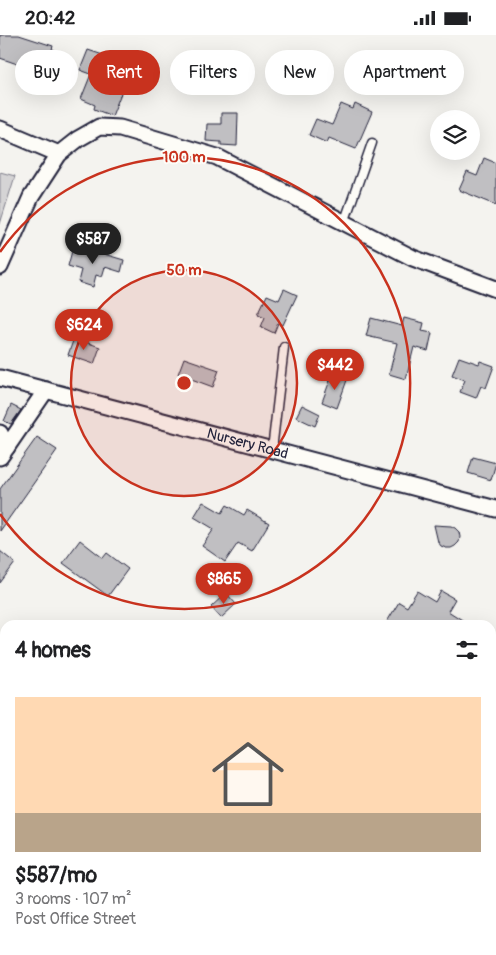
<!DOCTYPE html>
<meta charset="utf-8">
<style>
:root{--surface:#fff;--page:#f2f2f2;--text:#202124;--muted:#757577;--accent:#c8321e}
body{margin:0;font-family:Pangolin,sans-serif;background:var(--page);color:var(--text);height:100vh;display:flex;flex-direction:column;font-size:19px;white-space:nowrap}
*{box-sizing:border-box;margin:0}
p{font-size:16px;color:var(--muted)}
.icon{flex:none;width:28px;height:28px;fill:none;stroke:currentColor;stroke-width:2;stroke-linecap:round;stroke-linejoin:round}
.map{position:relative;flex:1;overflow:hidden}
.panel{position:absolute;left:0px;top:585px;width:496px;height:335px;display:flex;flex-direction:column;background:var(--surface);border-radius:15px 15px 0 0;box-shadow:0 5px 20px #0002}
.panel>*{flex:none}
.guide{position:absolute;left:15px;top:15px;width:466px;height:45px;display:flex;gap:10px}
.fabs{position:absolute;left:430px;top:75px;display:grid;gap:10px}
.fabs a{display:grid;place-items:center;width:50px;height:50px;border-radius:50%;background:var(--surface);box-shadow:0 5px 20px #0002;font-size:25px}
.price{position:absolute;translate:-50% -42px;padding:0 11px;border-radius:18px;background:var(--accent);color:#fff;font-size:16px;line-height:32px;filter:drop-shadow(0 1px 2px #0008)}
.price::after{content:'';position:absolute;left:50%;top:30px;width:15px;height:11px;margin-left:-8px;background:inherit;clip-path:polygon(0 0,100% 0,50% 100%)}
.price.active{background:#222;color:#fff}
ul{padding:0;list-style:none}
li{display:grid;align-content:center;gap:10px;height:265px;padding:0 15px}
li span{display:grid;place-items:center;height:155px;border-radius:0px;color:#555}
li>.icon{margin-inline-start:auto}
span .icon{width:90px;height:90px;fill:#fffc;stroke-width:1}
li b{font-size:21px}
h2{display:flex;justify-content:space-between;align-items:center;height:60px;padding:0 15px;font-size:21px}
.pill{padding:0 18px;border-radius:22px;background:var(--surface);box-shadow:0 5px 20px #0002;font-size:18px;line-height:45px}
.pill.active{background:var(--accent);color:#fff}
.status{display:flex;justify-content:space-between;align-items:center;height:35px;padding:0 25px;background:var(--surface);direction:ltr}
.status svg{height:14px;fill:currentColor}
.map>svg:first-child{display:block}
</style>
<div class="status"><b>20:42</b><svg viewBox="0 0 49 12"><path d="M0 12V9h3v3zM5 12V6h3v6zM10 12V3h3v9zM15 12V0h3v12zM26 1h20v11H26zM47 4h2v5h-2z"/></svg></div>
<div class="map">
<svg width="496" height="920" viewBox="0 0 496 920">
<rect width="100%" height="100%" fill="#f4f3ef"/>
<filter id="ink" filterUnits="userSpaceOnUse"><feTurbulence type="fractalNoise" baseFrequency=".02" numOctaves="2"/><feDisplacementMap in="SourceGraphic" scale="10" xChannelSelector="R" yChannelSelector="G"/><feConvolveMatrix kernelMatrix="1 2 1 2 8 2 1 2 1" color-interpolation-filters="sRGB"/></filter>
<g filter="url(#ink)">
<polygon fill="#d5d4d5" stroke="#7c7b88" points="0,137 15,141 0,189"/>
<g fill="#c0bfc2" stroke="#22223b">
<polygon points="0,0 19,0 53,11 52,14 56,16 50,35 45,33 43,38 0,23"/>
<polygon points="88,15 103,20 98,31 127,43 112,81 94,74 95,70 81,64 91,39 80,35"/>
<polygon points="341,69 353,74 355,69 372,77 356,114 329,103 327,108 309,100 316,84 332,90"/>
<polygon points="221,78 238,78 237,111 221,110 221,107 206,106 207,89 221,89"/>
<polygon points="484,123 496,128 496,170 459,155 467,137 477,141"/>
<polygon points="90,215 124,225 121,237 105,232 102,242 96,240 93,252 78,247 81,235 68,231 72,216 89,220"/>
<polygon points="284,254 297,260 283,290 278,288 274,298 261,292 265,282 258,279 267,260 279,265"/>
<polygon points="371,283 402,291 404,283 424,288 422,296 432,298 428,316 414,312 406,344 389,339 397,308 366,301"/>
<polygon points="74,303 100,312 94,329 68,320"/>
<polygon points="459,322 479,329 480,326 494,331 486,353 481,351 476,363 460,357 465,345 452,340"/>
<polygon points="184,323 219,335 213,352 178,339"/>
<polygon points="332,340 347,345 337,373 322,367"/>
<polygon points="11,370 21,375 11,389 4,386"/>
<polygon points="302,370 320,379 315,391 296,382"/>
<polygon points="37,402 57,415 0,496 0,454"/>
<polygon points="473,422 496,428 491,445 468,438"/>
<polygon points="203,467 222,478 227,470 244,480 247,475 269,488 252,516 238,508 225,527 202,511 214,494 194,482"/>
<polygon points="434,490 451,491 455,493 459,497 460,502 459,507 455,511 451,513 446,513 441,511 438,507"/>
<polygon points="80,505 103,523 107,518 128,534 108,561 63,528"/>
<polygon points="0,516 15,528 0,548"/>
<polygon points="417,556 435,567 441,556 455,564 448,576 470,590 385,590 399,567 407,572"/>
<polygon points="226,558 236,569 221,583 211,572"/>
</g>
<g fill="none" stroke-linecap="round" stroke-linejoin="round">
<defs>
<g id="service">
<polyline points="344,188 372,108"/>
<polyline points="272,415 284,312"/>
</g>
<g id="minor">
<polyline points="0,94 59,119"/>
<polyline points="0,232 31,162 59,119 78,104 99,92 120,93 217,122 413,223 496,254"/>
<path id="s1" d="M0,343L496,474"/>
<polyline points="0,398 7,412"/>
<polyline points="0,422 46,355"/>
<polyline points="168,920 168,915"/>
</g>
</defs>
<use href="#service" stroke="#22223b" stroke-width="11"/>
<use href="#minor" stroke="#22223b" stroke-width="19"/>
<use href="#service" stroke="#fdfcf7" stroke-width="8"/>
<use href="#minor" stroke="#fdfcf7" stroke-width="15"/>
</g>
</g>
<circle cx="184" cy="348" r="113" fill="#c8321e" fill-opacity=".12"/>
<g fill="none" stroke="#c8321e" stroke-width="2.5">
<circle cx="184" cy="348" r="113"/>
<path d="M0 217A226 226 0 1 1 0 479"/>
</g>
<g text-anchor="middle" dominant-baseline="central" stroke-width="4" stroke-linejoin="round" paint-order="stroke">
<g font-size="15" fill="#22223b" stroke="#fdfcf7">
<text stroke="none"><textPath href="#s1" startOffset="256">Nursery Road</textPath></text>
</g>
</g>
<circle cx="184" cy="348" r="8" fill="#c8321e" stroke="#fdfcf7" stroke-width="2.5"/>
<g font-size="15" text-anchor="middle" font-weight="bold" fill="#c8321e" stroke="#fdfcf7" stroke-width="4" stroke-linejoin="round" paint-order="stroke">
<text x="184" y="127">100 m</text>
<text x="184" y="240">50 m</text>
</g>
</svg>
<div class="fabs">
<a><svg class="icon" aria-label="layers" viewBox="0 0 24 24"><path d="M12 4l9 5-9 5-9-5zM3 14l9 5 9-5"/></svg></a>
</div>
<b class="price active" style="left:93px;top:230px">$587</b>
<b class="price" style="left:84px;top:316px">$624</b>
<b class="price" style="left:335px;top:356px">$442</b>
<b class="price" style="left:224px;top:570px">$865</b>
<div class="guide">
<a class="pill">Buy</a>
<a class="pill active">Rent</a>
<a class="pill">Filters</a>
<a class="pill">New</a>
<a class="pill">Apartment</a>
</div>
<section class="panel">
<h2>4 homes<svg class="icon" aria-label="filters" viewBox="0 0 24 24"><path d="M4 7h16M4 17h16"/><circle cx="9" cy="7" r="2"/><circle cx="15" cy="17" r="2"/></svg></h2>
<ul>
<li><span style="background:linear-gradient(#ffd9b3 75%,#b9a48a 0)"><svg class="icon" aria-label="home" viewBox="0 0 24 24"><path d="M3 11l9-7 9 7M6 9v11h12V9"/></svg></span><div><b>$587/mo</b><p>3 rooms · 107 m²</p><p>Post Office Street</p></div></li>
</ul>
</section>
</div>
